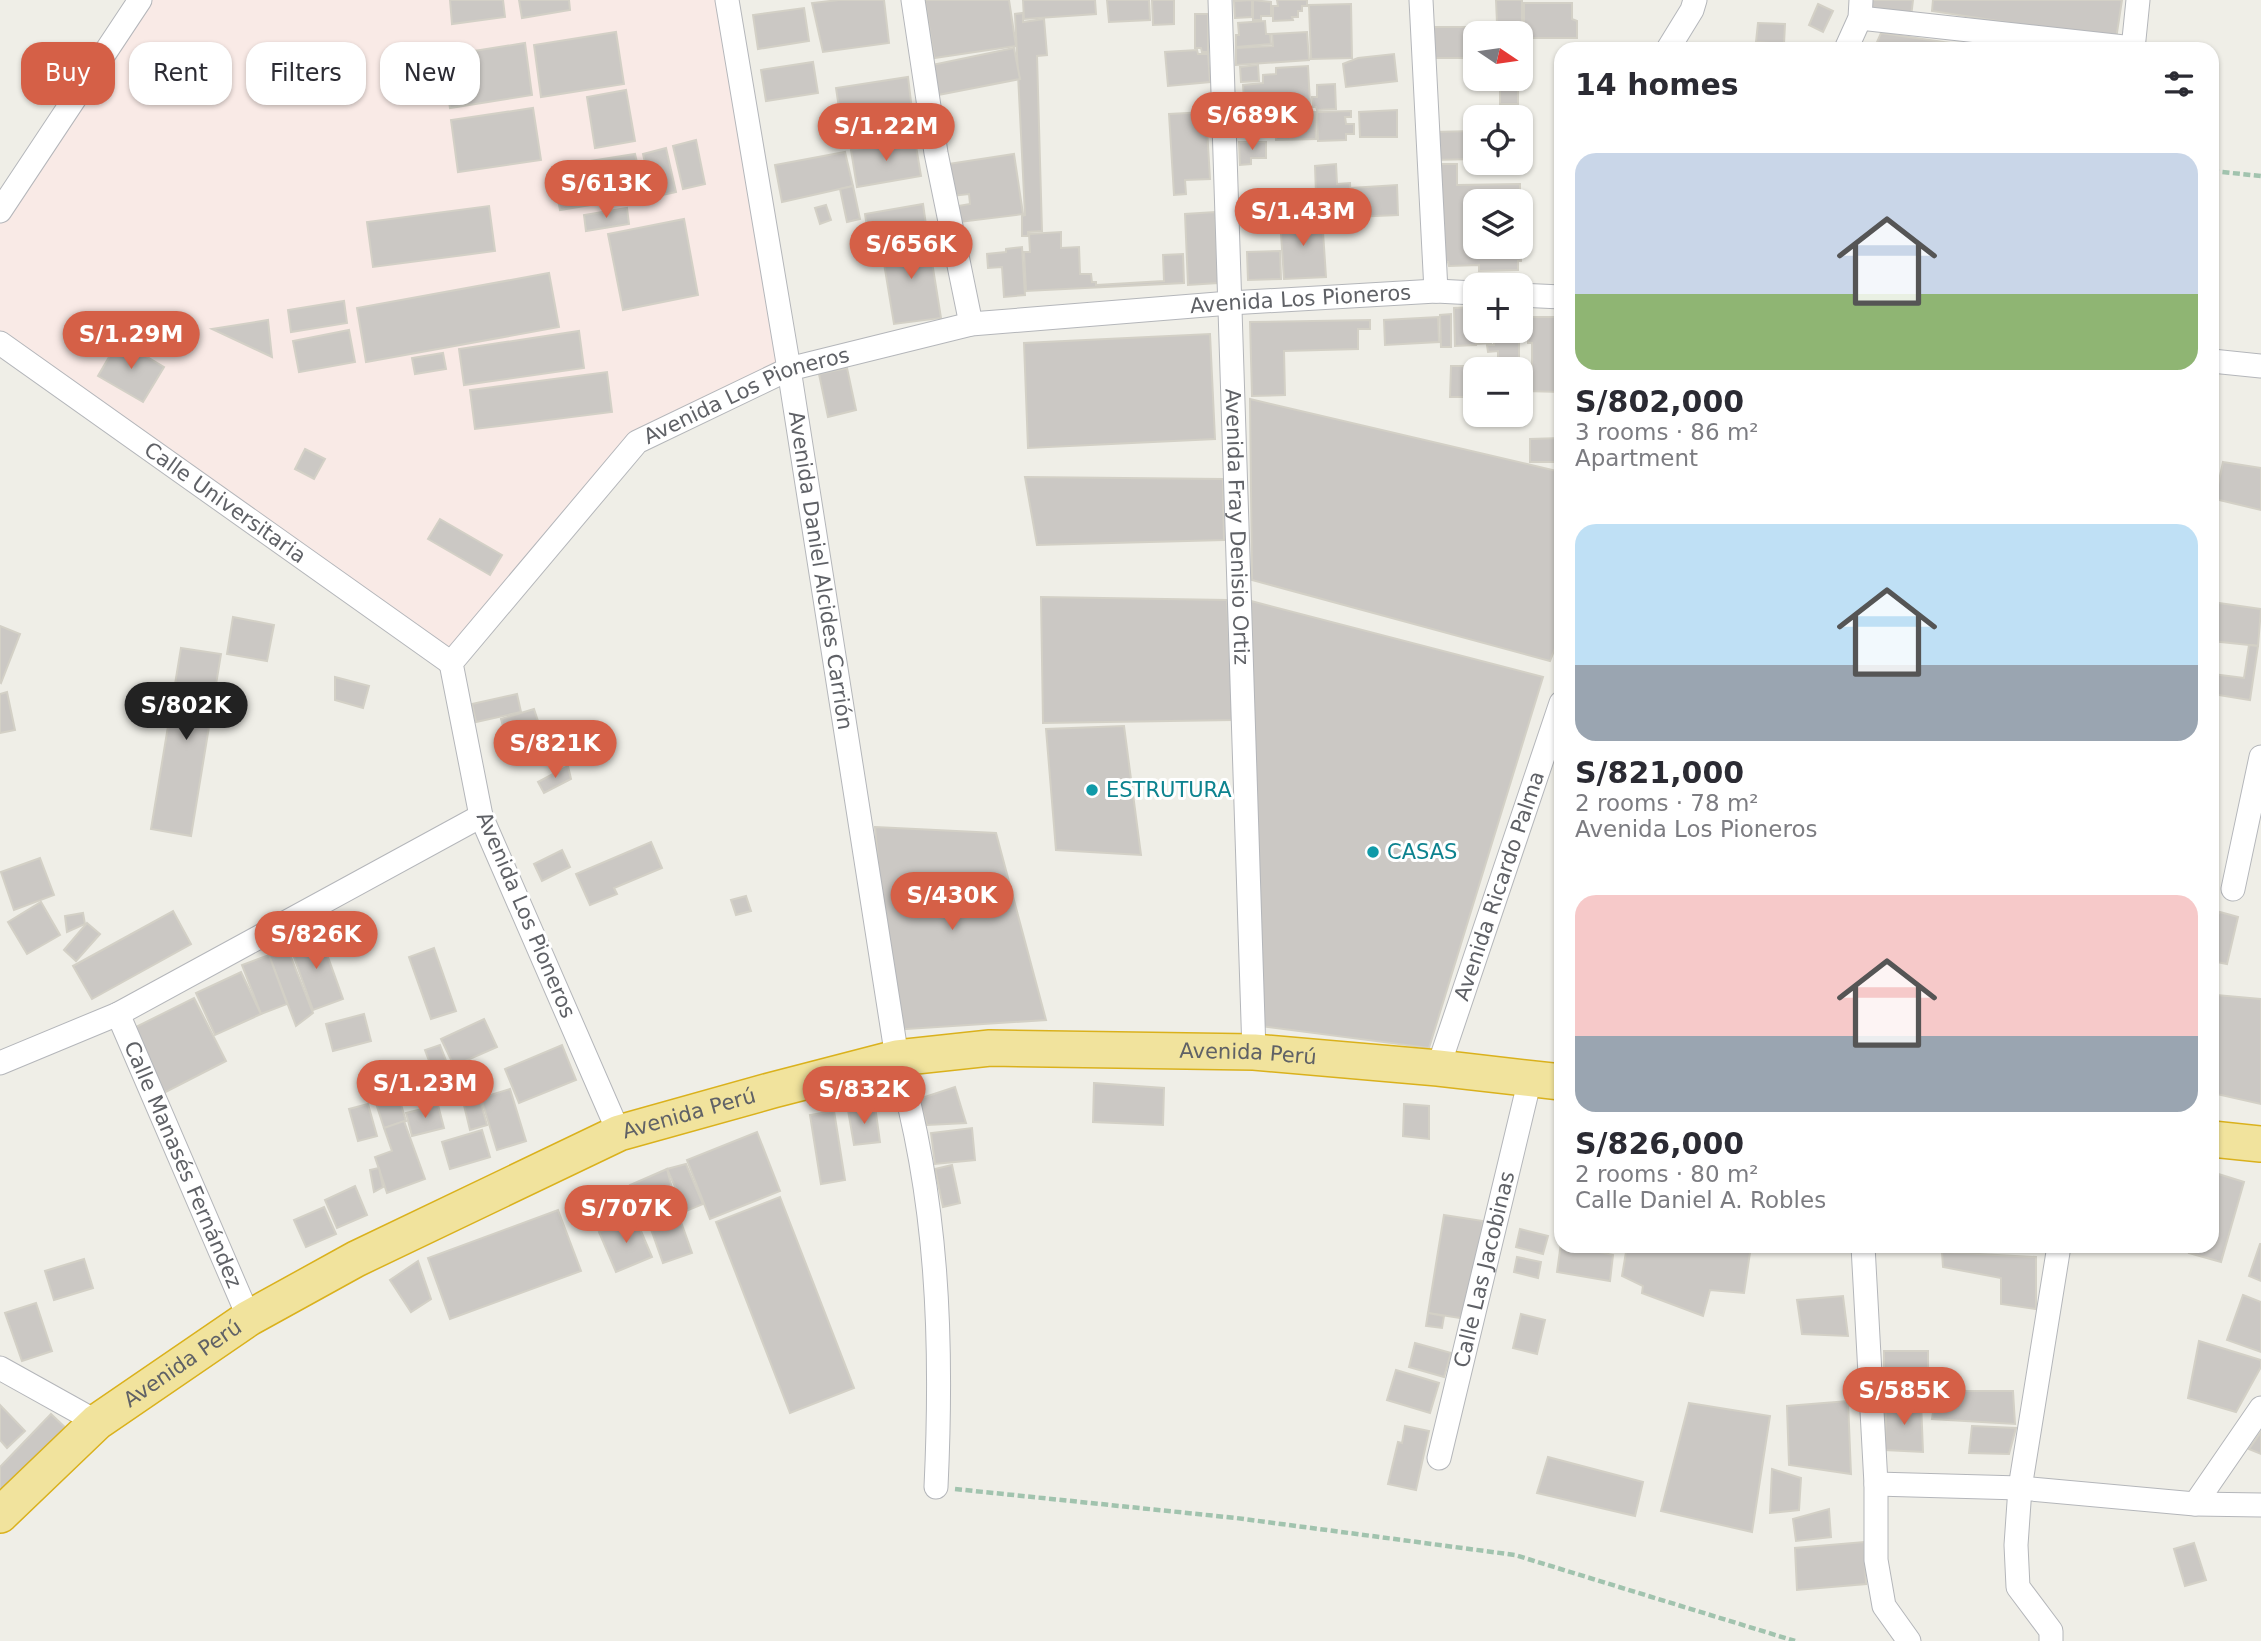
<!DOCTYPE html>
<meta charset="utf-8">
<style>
:root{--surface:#fff;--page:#f2f2f3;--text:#2b2b33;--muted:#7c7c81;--accent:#d56047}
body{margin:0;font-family:"DejaVu Sans",sans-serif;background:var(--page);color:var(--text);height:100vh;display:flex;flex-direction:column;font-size:26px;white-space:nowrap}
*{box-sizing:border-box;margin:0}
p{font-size:23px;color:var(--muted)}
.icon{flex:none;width:38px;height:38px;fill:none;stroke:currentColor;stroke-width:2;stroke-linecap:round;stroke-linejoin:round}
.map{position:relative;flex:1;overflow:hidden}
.drawer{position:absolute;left:1554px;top:42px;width:665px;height:1211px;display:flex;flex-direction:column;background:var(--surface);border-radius:21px;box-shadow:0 2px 5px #0004}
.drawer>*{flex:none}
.hud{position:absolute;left:21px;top:42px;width:665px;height:63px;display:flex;gap:14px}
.needle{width:46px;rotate:103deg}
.tools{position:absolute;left:1463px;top:21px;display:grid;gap:14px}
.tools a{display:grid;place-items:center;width:70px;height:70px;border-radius:14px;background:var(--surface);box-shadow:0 2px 5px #0004;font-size:35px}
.price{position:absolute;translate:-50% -60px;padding:0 16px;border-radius:24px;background:var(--accent);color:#fff;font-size:23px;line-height:46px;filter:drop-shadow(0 2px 4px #0008)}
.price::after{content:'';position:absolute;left:50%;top:42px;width:21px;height:16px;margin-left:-10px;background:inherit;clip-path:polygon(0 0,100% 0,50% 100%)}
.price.current{background:#222;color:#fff}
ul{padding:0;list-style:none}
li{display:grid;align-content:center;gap:14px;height:371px;padding:0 21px}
li span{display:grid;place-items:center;height:217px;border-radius:21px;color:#555}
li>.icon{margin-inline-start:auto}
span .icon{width:126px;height:126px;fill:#fffc;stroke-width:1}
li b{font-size:30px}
h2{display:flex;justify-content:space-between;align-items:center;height:84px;padding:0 21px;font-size:30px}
.chip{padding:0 24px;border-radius:21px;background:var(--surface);box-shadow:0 2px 5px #0004;font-size:24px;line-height:63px}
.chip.current{background:var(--accent);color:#fff}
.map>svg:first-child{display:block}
</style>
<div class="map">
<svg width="2261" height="1641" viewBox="0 0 2261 1641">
<rect width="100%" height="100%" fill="#efeee7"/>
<polygon fill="#f9eae6" points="140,0 727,0 789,369 637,443 451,663 0,343 0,211"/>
<g fill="#cbc8c4" stroke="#d3d0c6" stroke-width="2">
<polygon points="450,0 503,0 505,17 452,24"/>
<polygon points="519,0 569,0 570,10 522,18"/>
<polygon points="839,0 884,0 889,43 823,52 812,3"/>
<polygon points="925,0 1009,0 1016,46 934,58"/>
<polygon points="1023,0 1095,0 1096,14 1024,19"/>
<polygon points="1107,0 1149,0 1150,20 1109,22"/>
<polygon points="1152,0 1174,0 1174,24 1153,25"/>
<polygon points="1252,0 1252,17 1235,18 1234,1"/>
<polygon points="1253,0 1271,2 1271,16 1261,16 1261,20 1253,20"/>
<polygon points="1277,0 1307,0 1307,6 1302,6 1302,11 1298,11 1298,17 1292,17 1293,20 1273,21 1273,6 1278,6"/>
<polygon points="1496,0 1522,0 1522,22 1497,23"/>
<polygon points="1872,0 1913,0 1911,17 1870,12"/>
<polygon points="1933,0 2122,0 2116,39 1932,11"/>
<polygon points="1524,3 1572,3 1572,19 1577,21 1577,38 1521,38 1519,23 1524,23"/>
<polygon points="1351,4 1352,58 1311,59 1309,5"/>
<polygon points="1818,4 1833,11 1823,32 1809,25"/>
<polygon points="804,8 809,41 758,49 753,15"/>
<polygon points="1023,13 1023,22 1044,19 1047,55 1037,56 1042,231 1028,232 1028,236 1022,236 1022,216 1025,215 1015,14"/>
<polygon points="1195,14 1208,14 1208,52 1202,52 1201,48 1195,48"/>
<polygon points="1265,21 1266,34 1270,34 1271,44 1236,47 1236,35 1239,35 1238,23"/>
<polygon points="1758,23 1785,24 1784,44 1756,42"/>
<polygon points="1413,27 1502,27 1502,33 1475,33 1475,58 1413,58"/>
<polygon points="616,32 624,84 541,97 534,45"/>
<polygon points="1307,32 1309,60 1236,65 1236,48 1273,46 1272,34"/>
<polygon points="1881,33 1992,49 1874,49"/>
<polygon points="525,43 532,95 450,108 442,56"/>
<polygon points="1014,48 1020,79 938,95 932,65"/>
<polygon points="1197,50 1198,54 1208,54 1210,82 1168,86 1165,52"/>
<polygon points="1394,54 1397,81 1346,87 1343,64 1358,58"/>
<polygon points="813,62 818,93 766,101 761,70"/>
<polygon points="1258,65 1259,81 1241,82 1240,67"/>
<polygon points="1308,66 1310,104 1284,106 1283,100 1276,101 1276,105 1270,106 1270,111 1259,112 1244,100 1243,85 1263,83 1263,75 1276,74 1276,68"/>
<polygon points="908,77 912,110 841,121 836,88"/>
<rect x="1500" y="79" width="18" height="25"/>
<polygon points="1335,84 1336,109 1317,110 1316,107 1313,107 1312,97 1317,97 1317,85"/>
<polygon points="626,90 635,141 595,148 587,97"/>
<polygon points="533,108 541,160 458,172 451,120"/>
<polygon points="1397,110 1397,137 1360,137 1359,112"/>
<polygon points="1351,111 1351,117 1345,117 1346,124 1354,124 1354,134 1346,134 1346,140 1318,141 1317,112"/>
<polygon points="1206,112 1210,179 1185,180 1186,194 1174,195 1169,114"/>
<polygon points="1273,112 1274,132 1249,134 1248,114"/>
<polygon points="1315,112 1316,139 1276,140 1275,113"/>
<polygon points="1475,131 1475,159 1433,160 1433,132"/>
<polygon points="696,140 705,184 683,189 673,146"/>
<polygon points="915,140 921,176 857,187 851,150"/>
<polygon points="1239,142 1266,142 1266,158 1251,158 1251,164 1240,165"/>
<polygon points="666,148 676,192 653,197 643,154"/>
<polygon points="845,152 853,186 782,202 775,165"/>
<polygon points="635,154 645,196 560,210 552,167"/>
<polygon points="1014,154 1023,214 960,222 958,206 970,204 969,194 952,196 948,164"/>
<polygon points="1336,164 1337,184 1350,183 1352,225 1325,227 1324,213 1320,214 1319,194 1316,194 1315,166"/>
<polygon points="1435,164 1457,164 1457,185 1520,184 1520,201 1475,201 1475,247 1521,247 1521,222 1521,261 1518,261 1518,270 1479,271 1479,265 1449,266 1448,262 1437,262"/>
<polygon points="1397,185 1398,215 1353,217 1351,188"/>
<polygon points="853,186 860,219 847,222 840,189"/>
<polygon points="923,204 927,232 869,241 865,214"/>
<polygon points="826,205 831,220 820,224 815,208"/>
<polygon points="489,206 495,251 373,267 367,222"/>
<polygon points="627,208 629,224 586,231 584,215"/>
<polygon points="1215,212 1218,283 1188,285 1185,214"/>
<polygon points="1322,217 1326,277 1284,279 1280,219"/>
<polygon points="684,219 698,295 623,310 608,234"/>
<polygon points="1061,232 1061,248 1079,247 1080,274 1091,274 1092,282 1096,282 1096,285 1164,281 1163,255 1183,254 1184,283 1026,291 1024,252 1030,252 1029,234"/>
<polygon points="928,237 941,318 894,324 881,245"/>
<polygon points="1022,247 1025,295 1004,297 1002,267 988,268 987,254 1006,252 1006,249"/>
<polygon points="1280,251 1281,279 1248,280 1247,252"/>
<polygon points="549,273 559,327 366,362 357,308"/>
<polygon points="344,301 347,323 291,332 288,310"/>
<polygon points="1475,307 1476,345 1455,346 1454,308"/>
<polygon points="1451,314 1451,347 1441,347 1440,315"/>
<polygon points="1438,317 1439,342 1385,345 1384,320"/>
<polygon points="1528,317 1561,317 1561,392 1524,391 1524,365 1532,365 1532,343 1528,343"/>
<polygon points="268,320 272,357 212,329"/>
<polygon points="1370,320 1370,329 1358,329 1358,349 1284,351 1285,395 1252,396 1250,322"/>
<polygon points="349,330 355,362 299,372 293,341"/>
<polygon points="579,331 584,368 464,385 459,349"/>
<polygon points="1477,331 1491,331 1491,343 1477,344"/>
<polygon points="1494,331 1519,331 1519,359 1498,359 1498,351 1488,352 1487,345 1494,345"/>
<polygon points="1210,334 1215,439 1028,448 1024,343"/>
<polygon points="119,340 164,367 143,402 98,376"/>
<polygon points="443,353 446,369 415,374 412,358"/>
<polygon points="1451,366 1519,366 1519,369 1475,369 1475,397 1450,397"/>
<polygon points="847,368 856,410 828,417 819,374"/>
<polygon points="607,372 612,412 475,429 470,390"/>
<polygon points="1250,399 1561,472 1561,633 1550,661 1252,580"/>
<polygon points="1561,438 1561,462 1530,462 1530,439"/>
<polygon points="305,449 325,459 314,479 295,469"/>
<polygon points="2223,462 2261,468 2261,510 2215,499"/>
<polygon points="1025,477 1223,479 1224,540 1037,545"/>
<polygon points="440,519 502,555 490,575 428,539"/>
<polygon points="1041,597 1227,600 1233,720 1043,723"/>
<polygon points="1251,601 1543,677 1429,1048 1261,1026"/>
<polygon points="2212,602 2261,609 2258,646 2212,641 2215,613 2212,613"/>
<polygon points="233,617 274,625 267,661 227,654"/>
<polygon points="0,626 20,634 1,683 0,682"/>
<polygon points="2249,645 2258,646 2250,700 2212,694 2212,674 2244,678"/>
<polygon points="181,648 221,654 191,836 151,829"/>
<polygon points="335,677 369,686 363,708 335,700"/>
<polygon points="7,692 15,730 0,733 0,694"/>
<polygon points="517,694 521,712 476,722 472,704"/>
<polygon points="534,709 541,730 507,741 501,719"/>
<polygon points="1124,726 1141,855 1056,850 1046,729"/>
<polygon points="568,766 571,779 544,793 538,782"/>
<polygon points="875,827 996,833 1046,1020 892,1030"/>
<polygon points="651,842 662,868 614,888 617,894 590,905 576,874"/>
<polygon points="562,850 570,867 542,881 534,864"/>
<polygon points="40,858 54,895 14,910 1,872"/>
<polygon points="746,896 751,911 736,915 731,900"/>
<polygon points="41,902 60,935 27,954 8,922"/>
<polygon points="173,911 191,944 92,999 73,966"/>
<polygon points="2220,912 2238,917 2227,964 2212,961 2212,923"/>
<polygon points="83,913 85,924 67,932 65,916"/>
<polygon points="87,923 100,934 76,961 64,950"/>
<polygon points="319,932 343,999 313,1010 289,943"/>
<polygon points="287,947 313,1013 296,1026 269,955"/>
<polygon points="434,948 456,1011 431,1019 409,957"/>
<polygon points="269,955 287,1004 261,1014 242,965"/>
<polygon points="241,972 261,1014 215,1035 196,993"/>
<polygon points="2216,995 2261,999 2261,1104 2212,1093 2212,1005"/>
<polygon points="194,998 226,1061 158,1096 126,1032"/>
<polygon points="364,1014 371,1041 333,1051 326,1024"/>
<polygon points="484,1019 497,1047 454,1066 441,1039"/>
<polygon points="440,1045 455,1084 440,1090 425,1050"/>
<polygon points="562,1045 576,1080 519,1103 505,1069"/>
<polygon points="394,1081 406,1121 384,1128 371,1088"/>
<polygon points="1094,1083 1164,1088 1163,1125 1093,1122"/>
<polygon points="955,1087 966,1123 927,1125 919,1099"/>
<polygon points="510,1089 526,1141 497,1150 481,1098"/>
<polygon points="478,1093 487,1125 470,1130 462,1097"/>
<polygon points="368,1104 377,1136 358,1141 349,1109"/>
<polygon points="1404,1104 1429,1106 1429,1139 1403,1136"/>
<polygon points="438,1105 444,1128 412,1136 406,1113"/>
<polygon points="875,1106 880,1142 854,1145 848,1110"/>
<polygon points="834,1111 845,1180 821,1184 810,1115"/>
<polygon points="404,1121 425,1179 387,1193 375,1157 392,1151 384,1128"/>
<polygon points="972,1128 975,1160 935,1164 931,1133"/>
<polygon points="482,1130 490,1157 450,1169 442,1142"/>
<polygon points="757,1132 780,1191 710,1219 687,1160"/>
<polygon points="686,1164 703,1204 686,1211 667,1169"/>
<polygon points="952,1165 960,1203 943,1207 935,1169"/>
<polygon points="379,1168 383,1187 374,1192 370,1170"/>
<polygon points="667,1169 678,1211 643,1223 630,1185"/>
<polygon points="2212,1172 2244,1182 2221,1262 2189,1253 2191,1246 2212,1246"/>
<polygon points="355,1186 367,1215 337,1228 325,1200"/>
<polygon points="780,1197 854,1388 790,1413 716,1222"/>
<polygon points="324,1207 336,1234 306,1247 294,1220"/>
<polygon points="558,1210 581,1271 450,1319 428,1258"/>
<polygon points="1444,1215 1483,1221 1467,1319 1428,1313"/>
<polygon points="635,1217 652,1257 616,1272 599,1232"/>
<polygon points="680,1219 692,1253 663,1263 651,1229"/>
<polygon points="1520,1229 1548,1236 1543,1254 1516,1247"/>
<polygon points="1561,1243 1561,1246 1573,1246 1613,1255 1610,1281 1557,1272"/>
<polygon points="2260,1244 2261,1244 2261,1281 2249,1276"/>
<polygon points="1627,1246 1751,1246 1744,1293 1710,1290 1703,1316 1642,1293 1643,1286 1622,1276"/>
<polygon points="1942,1252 2036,1257 2036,1309 2001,1304 2001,1278 1943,1267"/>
<polygon points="1517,1257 1541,1262 1538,1278 1514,1272"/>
<polygon points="84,1259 93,1288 54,1300 45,1271"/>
<polygon points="418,1261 431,1299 411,1312 390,1280"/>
<polygon points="2243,1295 2261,1302 2261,1352 2227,1340"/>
<polygon points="1843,1296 1848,1336 1802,1334 1797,1300"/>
<polygon points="36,1303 52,1351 22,1361 5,1313"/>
<polygon points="1428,1313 1444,1316 1442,1328 1426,1326"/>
<polygon points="1521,1314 1545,1320 1537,1354 1513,1348"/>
<polygon points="2199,1341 2261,1360 2261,1367 2236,1412 2188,1398"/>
<polygon points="1415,1343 1451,1353 1444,1377 1409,1367"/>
<rect x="1884" y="1351" width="44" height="20"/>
<polygon points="1396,1370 1439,1383 1430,1413 1387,1400"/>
<polygon points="1936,1391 2013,1391 2015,1424 1932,1419"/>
<polygon points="1848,1401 1851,1474 1789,1465 1787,1406"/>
<polygon points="1886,1401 1921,1402 1923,1452 1885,1450"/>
<polygon points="1689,1403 1770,1416 1752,1532 1661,1511"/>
<polygon points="0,1405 25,1431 7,1448 0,1440"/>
<polygon points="51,1414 70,1432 0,1497 0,1467"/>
<polygon points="1405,1426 1429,1431 1416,1490 1388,1484 1398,1442 1402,1443"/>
<polygon points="1972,1426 2016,1428 2009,1454 1969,1453"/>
<polygon points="2261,1432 2261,1454 2249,1449"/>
<polygon points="1548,1457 1643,1482 1635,1516 1537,1493"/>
<polygon points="1772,1469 1801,1478 1799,1510 1770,1513"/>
<polygon points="1829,1509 1831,1537 1796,1541 1793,1519"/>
<polygon points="1864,1542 1866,1584 1797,1590 1795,1548"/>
<polygon points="2194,1543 2206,1580 2185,1586 2174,1549"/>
</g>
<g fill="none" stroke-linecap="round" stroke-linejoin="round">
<defs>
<g id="minor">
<path id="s1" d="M727,0L789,369L897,1058C938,1200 943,1339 936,1487"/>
<polyline points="913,0 936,153 971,324"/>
<path id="s2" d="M1220,0L1254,1052"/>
<polyline points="1421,0 1436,291"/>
<polyline points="1860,18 2133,48"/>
<polyline points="1668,49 1692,10 1695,0"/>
<polyline points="1846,49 1860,18 1861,0"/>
<polyline points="2133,49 2138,0"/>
<polyline points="0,211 140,0"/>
<polyline points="1521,295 1561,297"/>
<path id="s3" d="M0,343L451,663"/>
<polyline points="2212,361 2261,366"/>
<polyline points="2233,889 2261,757"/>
<path id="s4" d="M118,1014L249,1318"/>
<polyline points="0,1063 118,1014 481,816"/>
<path id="s5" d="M1438,1068L1561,703"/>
<path id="s6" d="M619,1133L481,816L451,663L637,442L789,369L971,324L1230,303L1436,291L1475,293"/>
<polyline points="1863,1246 1876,1484 1876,1560 1884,1606 1909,1641"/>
<polyline points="0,1368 97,1422"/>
<path id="s7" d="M1439,1458L1530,1079"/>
<polyline points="1876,1484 2020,1488 2195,1504 2261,1505"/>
<polyline points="2195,1504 2261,1408"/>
<polyline points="2051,1641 2051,1631 2018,1587 2016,1545 2020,1488 2059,1246"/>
</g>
<g id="highway">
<polyline points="2212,1139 2261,1144"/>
<path id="s8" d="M0,1515L97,1422L249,1318L356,1259L619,1133L773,1090L897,1058L990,1048L1254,1052L1438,1068L1561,1082"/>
</g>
</defs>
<use href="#minor" stroke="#b4b6ba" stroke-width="25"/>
<use href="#highway" stroke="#dab11c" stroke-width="38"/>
<g stroke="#a1c3ae" stroke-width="4.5" stroke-dasharray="7 3.5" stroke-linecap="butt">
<polyline points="2212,171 2261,176"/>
<polyline points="955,1489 1236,1518 1515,1555 1795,1641"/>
</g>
<use href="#minor" stroke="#fff" stroke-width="23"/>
<use href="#highway" stroke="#f1e39d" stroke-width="35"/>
</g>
<g fill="#0f9aa8" stroke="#fff" stroke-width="2.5">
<circle cx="1092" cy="790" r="7"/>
<circle cx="1373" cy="852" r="7"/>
</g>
<g text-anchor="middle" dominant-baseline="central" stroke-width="6" stroke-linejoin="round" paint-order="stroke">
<g font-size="21" fill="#5f6166" stroke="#fff">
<text stroke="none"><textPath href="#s6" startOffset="1477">Avenida Los Pioneros</textPath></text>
<text stroke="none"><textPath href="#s6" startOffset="910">Avenida Los Pioneros</textPath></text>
<text stroke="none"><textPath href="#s3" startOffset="276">Calle Universitaria</textPath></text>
<text stroke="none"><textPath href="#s2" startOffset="527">Avenida Fray Denisio Ortiz</textPath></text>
<text stroke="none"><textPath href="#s1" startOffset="578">Avenida Daniel Alcides Carrión</textPath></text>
<text stroke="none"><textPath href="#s5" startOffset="192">Avenida Ricardo Palma</textPath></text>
<text transform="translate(526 915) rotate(67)">Avenida Los Pioneros</text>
<text stroke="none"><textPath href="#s8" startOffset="1372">Avenida Perú</textPath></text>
<text stroke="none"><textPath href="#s8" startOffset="805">Avenida Perú</textPath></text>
<text stroke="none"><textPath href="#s4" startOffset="164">Calle Manasés Fernández</textPath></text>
<text stroke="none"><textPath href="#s7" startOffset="194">Calle Las Jacobinas</textPath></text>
<text stroke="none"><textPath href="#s8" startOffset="238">Avenida Perú</textPath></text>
</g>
<g font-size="21" fill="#0d838f" stroke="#fff" text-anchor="start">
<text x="1106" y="790">ESTRUTURA</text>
<text x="1387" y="852">CASAS</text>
</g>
</g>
</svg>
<div class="tools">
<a><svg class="needle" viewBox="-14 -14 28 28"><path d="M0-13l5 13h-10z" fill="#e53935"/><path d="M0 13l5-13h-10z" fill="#7c7c81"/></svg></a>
<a><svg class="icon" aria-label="locate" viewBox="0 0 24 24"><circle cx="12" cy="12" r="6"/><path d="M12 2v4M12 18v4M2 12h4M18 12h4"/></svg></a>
<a><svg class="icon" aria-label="layers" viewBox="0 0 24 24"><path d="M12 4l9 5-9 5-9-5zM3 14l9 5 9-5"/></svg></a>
<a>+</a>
<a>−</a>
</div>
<b class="price" style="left:1252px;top:152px">S/689K</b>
<b class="price" style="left:886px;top:163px">S/1.22M</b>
<b class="price" style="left:606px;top:220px">S/613K</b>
<b class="price" style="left:1303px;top:248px">S/1.43M</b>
<b class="price" style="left:911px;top:281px">S/656K</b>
<b class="price" style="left:131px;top:371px">S/1.29M</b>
<b class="price current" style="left:186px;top:742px">S/802K</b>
<b class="price" style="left:555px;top:780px">S/821K</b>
<b class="price" style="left:952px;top:932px">S/430K</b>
<b class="price" style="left:316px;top:971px">S/826K</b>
<b class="price" style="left:425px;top:1120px">S/1.23M</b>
<b class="price" style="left:864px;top:1126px">S/832K</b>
<b class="price" style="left:626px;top:1245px">S/707K</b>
<b class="price" style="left:1904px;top:1427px">S/585K</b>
<div class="hud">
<a class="chip current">Buy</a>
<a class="chip">Rent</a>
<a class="chip">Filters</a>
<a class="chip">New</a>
</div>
<section class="drawer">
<h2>14 homes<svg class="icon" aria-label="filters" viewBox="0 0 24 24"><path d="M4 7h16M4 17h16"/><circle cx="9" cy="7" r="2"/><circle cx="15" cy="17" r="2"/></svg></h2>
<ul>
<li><span style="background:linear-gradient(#c9d6e8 65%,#8fb573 0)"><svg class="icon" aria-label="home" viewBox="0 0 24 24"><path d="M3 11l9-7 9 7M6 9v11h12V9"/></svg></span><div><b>S/802,000</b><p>3 rooms · 86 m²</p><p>Apartment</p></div></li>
<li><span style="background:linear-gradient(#bfe0f5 65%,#9aa5b1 0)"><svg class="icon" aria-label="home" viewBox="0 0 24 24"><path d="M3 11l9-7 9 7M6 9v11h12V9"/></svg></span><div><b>S/821,000</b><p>2 rooms · 78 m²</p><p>Avenida Los Pioneros</p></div></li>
<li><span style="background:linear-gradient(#f6c9c9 65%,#9aa5b1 0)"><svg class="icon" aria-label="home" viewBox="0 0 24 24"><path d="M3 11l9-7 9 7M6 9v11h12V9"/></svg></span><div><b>S/826,000</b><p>2 rooms · 80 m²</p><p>Calle Daniel A. Robles</p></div></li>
</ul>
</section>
</div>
